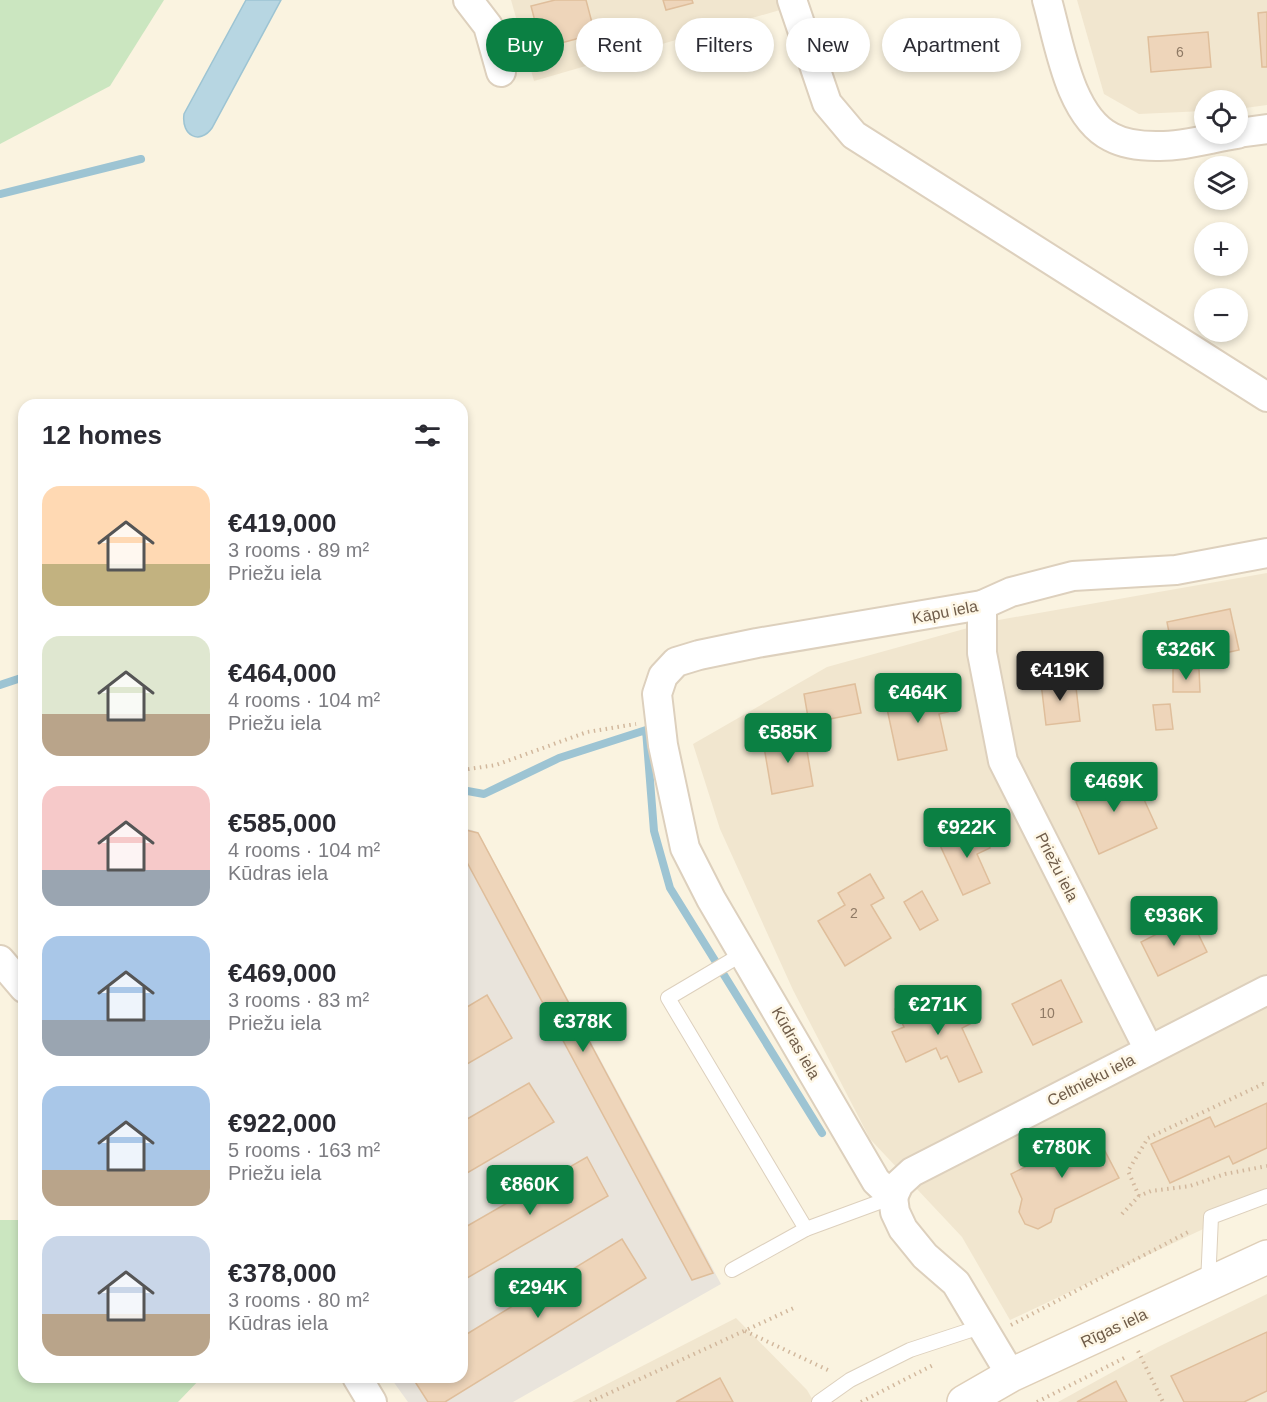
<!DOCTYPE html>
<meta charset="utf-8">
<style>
:root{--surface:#fff;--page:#f2f2f3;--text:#2b2b33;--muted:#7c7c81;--accent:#0b8043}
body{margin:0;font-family:Helvetica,sans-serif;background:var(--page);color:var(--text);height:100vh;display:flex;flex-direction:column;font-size:22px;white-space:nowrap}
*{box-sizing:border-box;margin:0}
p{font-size:20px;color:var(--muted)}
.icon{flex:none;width:33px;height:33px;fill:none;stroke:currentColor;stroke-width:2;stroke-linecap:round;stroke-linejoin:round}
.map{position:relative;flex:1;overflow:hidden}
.sheet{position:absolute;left:18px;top:399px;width:450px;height:984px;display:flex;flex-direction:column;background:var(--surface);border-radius:18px;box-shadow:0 3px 9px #0003}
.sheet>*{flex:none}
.banner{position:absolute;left:486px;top:18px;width:570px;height:54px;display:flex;gap:12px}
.controls{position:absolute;left:1194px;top:90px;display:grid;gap:12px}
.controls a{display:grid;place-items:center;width:54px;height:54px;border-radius:50%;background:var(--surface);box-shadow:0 3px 9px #0003;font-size:30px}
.price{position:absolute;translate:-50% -51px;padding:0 14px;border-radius:6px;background:var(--accent);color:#fff;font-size:20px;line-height:39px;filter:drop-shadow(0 2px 3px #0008)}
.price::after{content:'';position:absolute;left:50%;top:36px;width:18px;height:14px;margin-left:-9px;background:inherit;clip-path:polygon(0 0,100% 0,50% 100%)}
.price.selected{background:#222;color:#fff}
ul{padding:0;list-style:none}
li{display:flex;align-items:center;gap:18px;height:150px;padding:0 24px}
li span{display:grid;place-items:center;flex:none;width:168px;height:120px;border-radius:18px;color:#555}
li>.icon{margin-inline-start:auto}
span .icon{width:72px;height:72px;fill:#fffc;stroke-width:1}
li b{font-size:26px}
h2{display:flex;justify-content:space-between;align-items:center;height:72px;padding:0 24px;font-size:26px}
.tag{padding:0 21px;border-radius:27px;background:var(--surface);box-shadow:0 3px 9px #0003;font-size:21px;line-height:54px}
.tag.selected{background:var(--accent);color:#fff}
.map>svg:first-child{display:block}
</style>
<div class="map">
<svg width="1267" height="1402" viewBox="0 0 1267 1402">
<rect width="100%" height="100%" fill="#faf3e0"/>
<g fill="#f1e6cf">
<polygon points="511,0 777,0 780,10 534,81"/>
<polygon points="1077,0 1267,0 1267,105 1238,109 1238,100 1204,100 1204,111 1139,114 1104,94"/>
<polygon points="1267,573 1267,1199 1010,1320 962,1237 870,1139 793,990 720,829 693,744 827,667 993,621"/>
<polygon points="1267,1294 1267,1402 1058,1402 1158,1347"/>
<polygon points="736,1318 807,1390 814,1402 572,1402"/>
</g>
<polygon fill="#e9e4dc" points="462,827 478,832 721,1284 513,1402 408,1402 390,1377 462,1377"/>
<g fill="#cbe6c0">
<polygon points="0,0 164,0 110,86 0,144"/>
<polygon points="0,1220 24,1220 24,1377 202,1377 178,1402 0,1402"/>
</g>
<path fill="#b7d6e2" stroke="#9dc4d3" stroke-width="1.5" d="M246,0H281L212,128C200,145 181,136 184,114Z"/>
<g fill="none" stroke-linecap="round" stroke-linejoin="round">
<g stroke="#9dc4d3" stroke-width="8">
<polyline points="0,194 141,159"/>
<polyline points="0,685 24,677"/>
<polyline points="462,790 484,794 559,758 646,730 654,831 670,888 822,1133"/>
</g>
</g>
<g fill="#eed5ba" stroke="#dfbe9b" stroke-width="1.5">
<polygon points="555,0 586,0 595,34 542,48 531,6"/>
<polygon points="663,0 692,0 693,3 666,10"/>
<polygon points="1267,12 1267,67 1262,67 1258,13"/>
<polygon points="1208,32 1211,67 1151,72 1148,37"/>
<polygon points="1230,609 1239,650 1175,664 1167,622"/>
<polygon points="1173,669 1199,669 1200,692 1173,692"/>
<polygon points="1075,679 1080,721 1046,725 1041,683"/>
<polygon points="855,684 861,713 809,723 804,694"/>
<polygon points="943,688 948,712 939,714 947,750 898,760 886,704 917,698 916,694"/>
<polygon points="1170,704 1173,729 1156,730 1153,705"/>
<polygon points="804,733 813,786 772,794 763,741"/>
<polygon points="1107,773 1111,782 1122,776 1131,797 1141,793 1157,828 1099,854 1076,802 1087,797 1082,784"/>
<polygon points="979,825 990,848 977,854 990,883 963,895 939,843"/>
<polygon points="462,829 478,833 713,1273 692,1280 462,853"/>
<polygon points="870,874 884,898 871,905 891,938 845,966 818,921 845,905 838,893"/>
<polygon points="922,891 938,920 920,930 904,902"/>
<polygon points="1190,917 1207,952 1158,976 1141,942"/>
<polygon points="1061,980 1082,1022 1033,1045 1012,1004"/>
<polygon points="487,995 512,1038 462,1067 462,1010"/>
<polygon points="918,998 926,1016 961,999 972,1023 962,1028 982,1072 959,1082 947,1056 941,1059 936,1048 906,1062 892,1032 904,1027 895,1009"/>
<polygon points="529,1083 554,1122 462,1176 462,1122"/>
<polygon points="1267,1103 1267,1148 1233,1164 1229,1156 1170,1183 1151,1144 1210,1117 1215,1127"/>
<polygon points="1095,1132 1119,1178 1055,1209 1051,1222 1038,1229 1025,1224 1019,1212 1022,1199 1011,1174"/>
<polygon points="587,1157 608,1196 462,1281 462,1229"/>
<polygon points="622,1239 646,1278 445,1402 428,1402 412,1377 462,1377 462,1337"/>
<polygon points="1267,1332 1267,1391 1244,1402 1184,1402 1171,1376"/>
<polygon points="720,1378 733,1402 676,1402"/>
<polygon points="1116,1381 1127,1402 1077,1402"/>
</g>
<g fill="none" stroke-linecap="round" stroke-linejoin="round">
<defs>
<g id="service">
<polyline points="744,953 668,998 806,1229"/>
<polyline points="732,1270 806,1229 893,1197"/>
<polyline points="1208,1284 1211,1217 1267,1196"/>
<polyline points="819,1402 850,1380 910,1350 983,1326"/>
</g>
<g id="minor">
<polyline points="468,0 488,26 501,72"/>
<polyline points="792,0 827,103 854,135 1267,397"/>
<path d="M1047,0C1059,42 1069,116 1111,137C1124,144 1142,146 1156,146C1182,147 1211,138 1237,134"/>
<polyline points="1238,133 1267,129"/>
<polyline points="982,605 982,653 1003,761 1149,1050"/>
<polyline points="0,960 24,988"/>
<polyline points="893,1197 899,1184 912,1172 1267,990"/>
<polyline points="1011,1375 956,1283 925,1256 903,1229 895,1212 893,1197 876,1181 711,899 685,848 663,745 657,694 663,676 676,662 699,655 757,643 982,605 1011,592 1073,576 1176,570 1267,553"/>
<polyline points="357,1377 372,1402"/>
</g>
<polyline id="secondary" points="964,1402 1011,1375 1267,1257"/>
</defs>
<use href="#service" stroke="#ddd0bd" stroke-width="16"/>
<use href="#minor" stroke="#ddd0bd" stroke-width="32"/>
<use href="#secondary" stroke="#dfcfb8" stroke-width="36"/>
<g stroke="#d2b89d" stroke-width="4" stroke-dasharray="1.5 4.5" stroke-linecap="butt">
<polyline points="462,770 496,765 587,732 636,724"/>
<polyline points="1139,1196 1128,1171 1148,1138 1263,1084 1267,1085"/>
<polyline points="1122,1214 1139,1196 1151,1191 1190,1186 1225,1174 1267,1166"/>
<polyline points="1011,1325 1190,1231"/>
<polyline points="745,1331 830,1371"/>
<polyline points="1138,1351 1163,1402"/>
<polyline points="590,1402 796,1307"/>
<polyline points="861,1402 935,1364"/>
<polyline points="1037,1402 1128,1356"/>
</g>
<use href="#service" stroke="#fff" stroke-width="14"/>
<use href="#minor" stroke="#fff" stroke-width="28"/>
<use href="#secondary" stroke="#fff" stroke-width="33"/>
</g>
<g text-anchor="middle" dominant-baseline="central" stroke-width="5" stroke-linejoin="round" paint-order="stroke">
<g font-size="14" fill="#8f7a65">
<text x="1180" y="52">6</text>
<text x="854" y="913">2</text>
<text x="1047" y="1013">10</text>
</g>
<g font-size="16" fill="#6f5c49" stroke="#fef7e6">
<text transform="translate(945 612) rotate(-11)">Kāpu iela</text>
<text transform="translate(1057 867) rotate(63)">Priežu iela</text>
<text transform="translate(796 1043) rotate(60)">Kūdras iela</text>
<text transform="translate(1091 1080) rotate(-27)">Celtnieku iela</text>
<text transform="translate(1114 1328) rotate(-25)">Rīgas iela</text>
</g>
</g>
</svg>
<div class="controls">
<a><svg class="icon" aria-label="locate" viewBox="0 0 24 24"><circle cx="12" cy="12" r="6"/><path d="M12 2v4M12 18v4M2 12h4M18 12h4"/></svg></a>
<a><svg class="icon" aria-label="layers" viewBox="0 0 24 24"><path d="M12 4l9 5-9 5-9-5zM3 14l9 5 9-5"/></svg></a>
<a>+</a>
<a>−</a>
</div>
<b class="price" style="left:1186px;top:681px">€326K</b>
<b class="price selected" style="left:1060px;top:702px">€419K</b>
<b class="price" style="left:918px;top:724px">€464K</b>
<b class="price" style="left:788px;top:764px">€585K</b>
<b class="price" style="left:1114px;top:813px">€469K</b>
<b class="price" style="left:967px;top:859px">€922K</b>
<b class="price" style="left:1174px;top:947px">€936K</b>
<b class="price" style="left:938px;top:1036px">€271K</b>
<b class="price" style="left:583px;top:1053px">€378K</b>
<b class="price" style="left:1062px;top:1179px">€780K</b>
<b class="price" style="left:530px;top:1216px">€860K</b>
<b class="price" style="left:538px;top:1319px">€294K</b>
<div class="banner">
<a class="tag selected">Buy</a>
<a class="tag">Rent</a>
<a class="tag">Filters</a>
<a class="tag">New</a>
<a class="tag">Apartment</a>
</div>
<section class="sheet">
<h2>12 homes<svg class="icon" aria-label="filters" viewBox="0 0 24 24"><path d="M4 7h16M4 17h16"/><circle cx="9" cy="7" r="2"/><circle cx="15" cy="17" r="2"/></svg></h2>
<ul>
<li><span style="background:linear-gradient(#ffd9b3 65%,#c2b280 0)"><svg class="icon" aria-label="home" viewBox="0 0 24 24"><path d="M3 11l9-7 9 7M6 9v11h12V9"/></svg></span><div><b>€419,000</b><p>3 rooms · 89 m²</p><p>Priežu iela</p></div></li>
<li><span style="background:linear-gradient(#dfe7d0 65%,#b9a48a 0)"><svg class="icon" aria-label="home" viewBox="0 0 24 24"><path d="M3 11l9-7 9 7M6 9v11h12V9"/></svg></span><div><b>€464,000</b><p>4 rooms · 104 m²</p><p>Priežu iela</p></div></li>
<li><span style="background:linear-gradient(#f6c9c9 70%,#9aa5b1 0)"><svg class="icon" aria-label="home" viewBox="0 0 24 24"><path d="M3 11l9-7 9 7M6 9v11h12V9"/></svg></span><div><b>€585,000</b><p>4 rooms · 104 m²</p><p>Kūdras iela</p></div></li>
<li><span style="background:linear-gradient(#a9c7e8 70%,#9aa5b1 0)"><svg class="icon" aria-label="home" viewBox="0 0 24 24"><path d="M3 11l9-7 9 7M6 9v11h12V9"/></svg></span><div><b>€469,000</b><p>3 rooms · 83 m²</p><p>Priežu iela</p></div></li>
<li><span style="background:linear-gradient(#a9c7e8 70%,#b9a48a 0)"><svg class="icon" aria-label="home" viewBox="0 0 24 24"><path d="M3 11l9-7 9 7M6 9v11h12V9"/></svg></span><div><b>€922,000</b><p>5 rooms · 163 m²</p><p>Priežu iela</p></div></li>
<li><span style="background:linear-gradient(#c9d6e8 65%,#b9a48a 0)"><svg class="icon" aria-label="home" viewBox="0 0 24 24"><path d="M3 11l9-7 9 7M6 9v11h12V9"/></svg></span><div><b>€378,000</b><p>3 rooms · 80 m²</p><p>Kūdras iela</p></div></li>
</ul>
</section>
</div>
